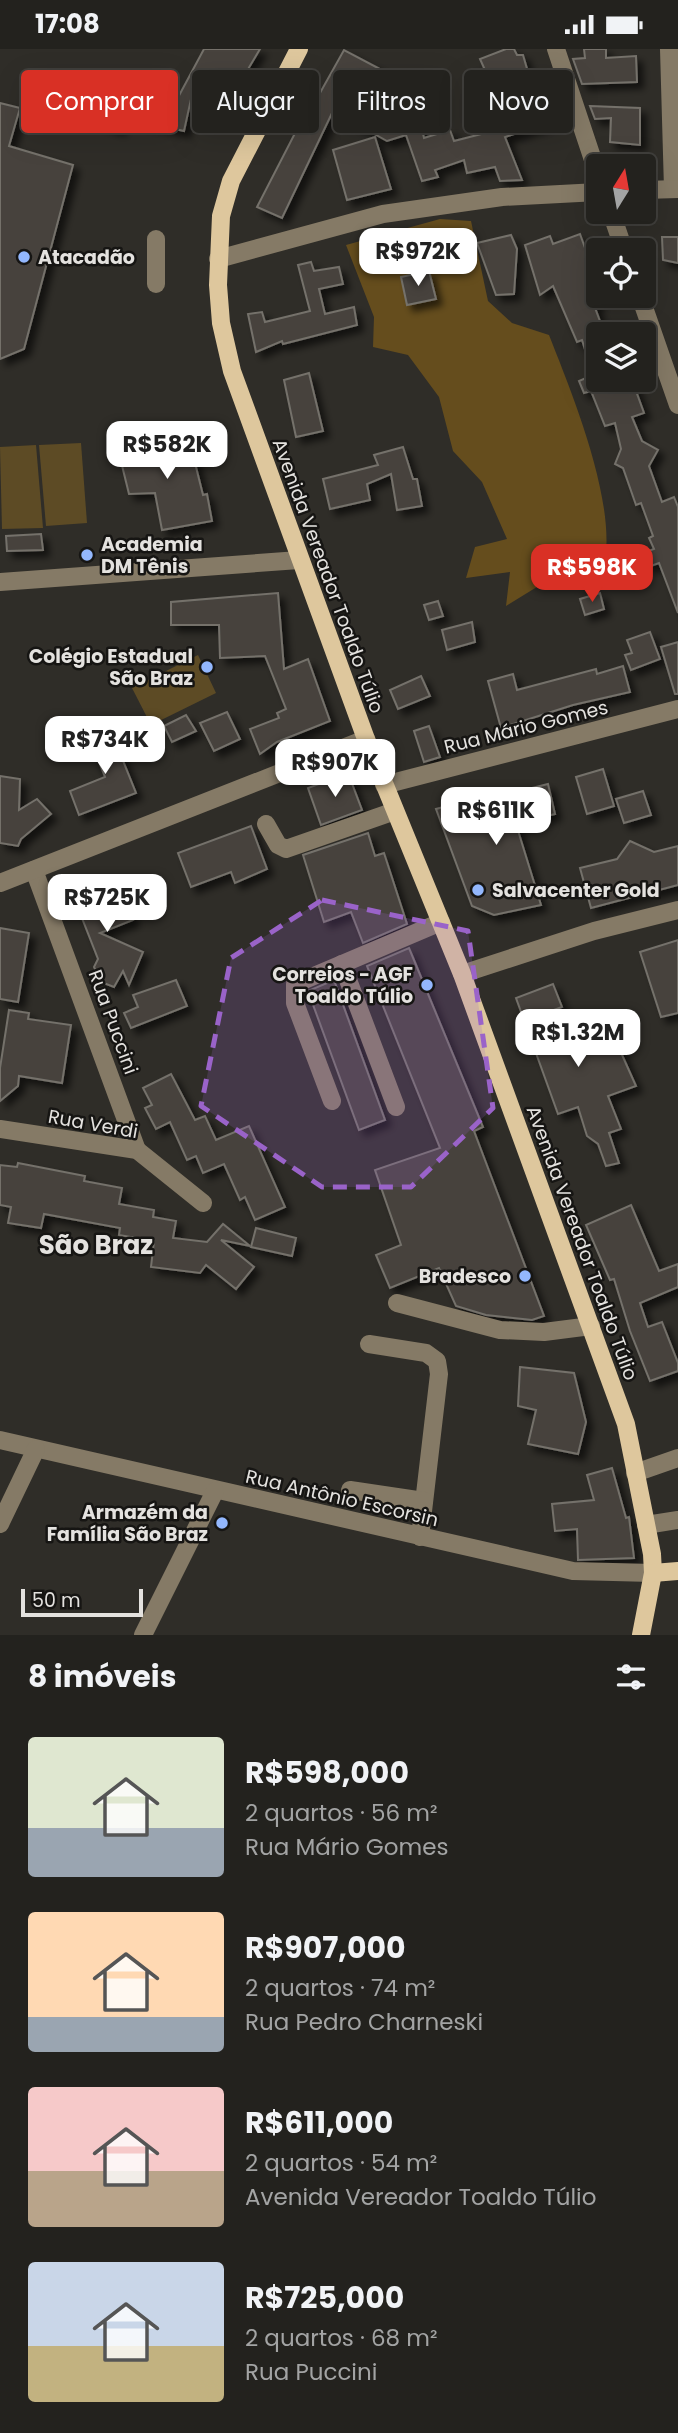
<!DOCTYPE html>
<html lang="pt">
<meta charset="utf-8">
<style>
:root{--surface:#23221e;--page:#2b2a27;--text:#f1f3f6;--muted:#a3a4a4;--line:#403f3c;--accent:#d93025}
body{margin:0;font-family:Poppins,sans-serif;background:var(--page);color:var(--text);height:100vh;display:flex;flex-direction:column;font-size:26px;white-space:nowrap}
*{box-sizing:border-box;margin:0}
p{font-size:23px;color:var(--muted)}
.icon{flex:none;width:38px;height:38px;fill:none;stroke:currentColor;stroke-width:2;stroke-linecap:round;stroke-linejoin:round}
.map{position:relative;height:1586px;overflow:hidden}
.side{display:flex;flex-direction:column;background:var(--surface);flex:1}
.side>*{flex:none}
.top-card{position:absolute;left:21px;top:21px;width:637px;height:63px;display:flex;gap:14px}
.needle{width:46px;rotate:11deg}
.fabs{position:absolute;left:586px;top:105px;display:grid;gap:14px}
.fabs a{display:grid;place-items:center;width:70px;height:70px;border-radius:7px;background:var(--surface);box-shadow:0 7px 28px #0002,0 0 0 2px var(--line);font-size:35px}
.scale{position:absolute;left:21px;bottom:18px;width:122px;box-sizing:border-box;padding-left:7px;border:4px solid #e4e2df;border-top:0;font-size:19px;line-height:24px;white-space:nowrap;color:#e4e2df;-webkit-text-stroke:5px #161513;paint-order:stroke}
.price{position:absolute;translate:-50% -60px;padding:0 16px;border-radius:14px;background:#fff;color:#222;font-size:23px;line-height:46px;filter:drop-shadow(0 2px 4px #0008)}
.price::after{content:'';position:absolute;left:50%;top:42px;width:21px;height:16px;margin-left:-10px;background:inherit;clip-path:polygon(0 0,100% 0,50% 100%)}
.price.on{background:var(--accent);color:#fff}
ul{padding:0;list-style:none}
li{display:flex;align-items:center;gap:21px;height:175px;padding:0 28px}
li span{display:grid;place-items:center;flex:none;width:196px;height:140px;border-radius:7px;color:#555}
li>.icon{margin-inline-start:auto}
span .icon{width:84px;height:84px;fill:#fffc;stroke-width:1}
li b{font-size:30px}
h2{display:flex;justify-content:space-between;align-items:center;height:84px;padding:0 28px;font-size:30px}
.tag{padding:0 24px;border-radius:7px;background:var(--surface);box-shadow:0 7px 28px #0002,0 0 0 2px var(--line);font-size:24px;line-height:63px}
.tag.on{background:var(--accent);color:#fff}
.status{display:flex;justify-content:space-between;align-items:center;height:49px;padding:0 35px;background:var(--surface);direction:ltr}
.status svg{height:19px;fill:currentColor}
.map>svg:first-child{display:block}
</style>
<div class="status"><b>17:08</b><svg viewBox="0 0 49 12"><path d="M0 12V9h3v3zM5 12V6h3v6zM10 12V3h3v9zM15 12V0h3v12zM26 1h20v11H26zM47 4h2v5h-2z"/></svg></div>
<div class="map">
<svg width="678" height="1586" viewBox="0 0 678 1586">
<defs>
<filter id="shadow"><feDropShadow dx="6" dy="6" stdDeviation="3.5" flood-color="#0009"/></filter>
</defs>
<rect width="100%" height="100%" fill="#2f2d28"/>
<g fill="#5d4b25">
<polygon points="81,394 87,474 46,477 39,396"/>
<polygon points="36,396 43,479 2,480 0,398"/>
<polygon points="198,606 216,644 151,676 132,639"/>
</g>
<path fill="#654d1d" d="M440,170L471,172L488,252L512,274L549,286C572,345 629,479 597,537L558,525L506,557L510,523L466,529L475,498L507,490L482,433L453,402L439,348L408,306L373,298L374,268L346,196Z"/>
<g fill="#46433e" stroke="#74716b" stroke-width="2" filter="url(#shadow)">
<polygon points="204,0 260,0 225,59 193,41 184,82 122,68 119,80 93,71 101,21 125,28 123,43 175,54"/>
<polygon points="506,0 514,0 517,6 523,6 532,37 532,56 539,56 544,75 505,88 522,131 500,132 495,118 467,124 464,111 435,121 438,128 422,132 406,86 387,92 333,62 282,169 257,158 308,59 311,60 344,1 397,29 376,70 417,59 424,89 450,81 454,92 493,82 488,66 501,62 492,29 489,30 480,10"/>
<polygon points="584,0 606,0 606,9 636,7 637,33 582,35 573,10 585,9"/>
<polygon points="0,54 20,59 9,97 73,116 24,300 0,310"/>
<polygon points="590,57 640,59 640,96 610,93 611,69 595,70"/>
<polygon points="375,88 391,140 347,151 333,101"/>
<polygon points="580,185 598,235 598,254 594,256 604,283 598,285 598,331 632,331 644,364 632,368 642,392 658,401 649,417 662,453 674,448 678,458 678,564 659,514 648,518 643,504 654,500 649,489 653,487 641,454 636,456 623,419 615,415 621,400 615,374 605,377 591,342 584,344 579,332 593,326 582,291 577,293 553,237 540,246 525,196 550,187 553,195"/>
<polygon points="511,186 517,200 514,245 496,246 477,194"/>
<polygon points="662,188 678,188 678,214 663,211"/>
<polygon points="311,213 314,222 339,218 343,235 319,240 325,265 354,258 357,276 283,295 282,292 256,303 248,265 262,263 265,273 310,262 298,216"/>
<polygon points="429,222 436,250 407,256 401,228"/>
<polygon points="309,324 323,382 296,388 284,331"/>
<polygon points="188,386 203,446 207,445 212,472 162,481 155,444 129,445 116,392 135,390 138,402 176,396 175,387"/>
<polygon points="403,398 413,430 417,430 422,457 397,461 391,425 367,435 370,451 330,460 323,430 378,416 374,406"/>
<polygon points="41,485 43,501 7,502 6,487"/>
<polygon points="278,544 284,620 308,610 330,672 277,693 260,705 250,680 279,669 277,664 286,660 265,607 220,609 219,576 171,576 171,553"/>
<polygon points="600,544 604,560 585,566 580,550"/>
<polygon points="438,552 443,567 429,571 424,556"/>
<polygon points="472,573 475,593 447,601 442,581"/>
<polygon points="650,583 660,610 631,621 625,606 632,604 627,591"/>
<polygon points="678,593 678,645 675,645 661,598"/>
<polygon points="623,617 630,643 573,656 501,679 488,632 513,625 517,641 596,620 597,625"/>
<polygon points="421,627 430,647 398,660 390,641"/>
<polygon points="227,663 240,690 214,702 200,674"/>
<polygon points="186,666 196,682 172,693 164,677"/>
<polygon points="109,677 136,744 79,766 70,742 105,728 88,685"/>
<polygon points="429,677 440,708 424,713 414,682"/>
<polygon points="603,720 614,757 587,765 576,728"/>
<polygon points="348,724 362,761 321,776 308,739"/>
<polygon points="0,727 20,730 19,761 37,750 51,765 21,790 18,797 0,794"/>
<polygon points="548,735 555,765 516,775 541,856 494,866 472,857 436,760 503,742 504,746"/>
<polygon points="643,742 651,766 624,774 616,750"/>
<polygon points="251,777 267,820 235,834 231,823 191,838 178,804"/>
<polygon points="368,784 375,807 384,804 407,875 363,894 351,863 324,873 303,806"/>
<polygon points="630,792 654,803 678,797 678,836 591,859 580,819 617,810"/>
<polygon points="90,833 98,853 123,844 133,871 100,884 143,903 129,936 123,922 114,938 101,933 94,918 98,910 71,841"/>
<polygon points="0,879 29,884 18,953 0,950"/>
<polygon points="678,891 678,964 661,968 640,903"/>
<polygon points="409,899 483,1078 474,1082 544,1267 532,1271 486,1266 456,1257 439,1219 390,1239 376,1206 401,1196 375,1121 440,1099 367,917"/>
<polygon points="176,931 187,957 131,979 124,964 138,958 133,946"/>
<polygon points="334,931 385,1071 359,1081 308,942"/>
<polygon points="553,935 562,958 543,965 569,990 610,979 636,1037 608,1047 621,1080 609,1084 619,1114 606,1117 598,1095 587,1087 578,1058 558,1065 532,993 516,949"/>
<polygon points="9,961 29,964 28,970 71,976 62,1034 19,1027 18,1037 0,1052 0,1019"/>
<polygon points="171,1025 195,1071 205,1067 216,1091 249,1077 285,1158 255,1171 245,1148 240,1151 224,1115 203,1124 196,1107 187,1111 170,1073 156,1080 145,1059 152,1056 143,1039"/>
<polygon points="18,1114 85,1127 84,1132 122,1139 119,1155 154,1161 153,1168 176,1172 173,1189 207,1193 223,1175 250,1197 221,1191 254,1218 236,1240 206,1216 200,1224 151,1218 154,1192 119,1186 120,1179 44,1165 41,1179 8,1174 11,1158 0,1156 0,1116 17,1118"/>
<polygon points="631,1156 659,1222 678,1215 678,1238 640,1254 648,1278 662,1273 678,1314 678,1322 650,1332 630,1282 614,1230 610,1231 586,1176"/>
<polygon points="256,1179 296,1189 292,1207 251,1198"/>
<polygon points="520,1318 574,1324 586,1373 578,1405 528,1395 536,1361 518,1357"/>
<polygon points="612,1419 626,1469 629,1468 634,1509 578,1511 577,1480 555,1482 552,1455 594,1451 587,1426"/>
</g>
<g fill="none" stroke-linecap="round" stroke-linejoin="round">
<g stroke="#857a66" stroke-width="18">
<polyline points="556,0 598,126"/>
<polyline points="669,0 673,140"/>
<polyline points="644,141 678,140"/>
<polyline points="611,163 624,201"/>
<polyline points="156,190 156,235"/>
<polyline points="218,210 383,165 502,148 598,143"/>
<polyline points="640,247 678,356"/>
<polyline points="0,533 299,511"/>
<polyline points="384,736 678,660"/>
<polyline points="266,775 278,796 286,800 395,762"/>
<polyline points="34,821 137,1101"/>
<polyline points="0,834 366,690"/>
<polyline points="342,915 396,1058"/>
<polyline points="462,925 594,882 678,861"/>
<polyline points="332,1052 295,954 295,935 441,873"/>
<polyline points="0,1080 137,1101 203,1154"/>
<polyline points="397,1254 500,1281 544,1283 591,1277"/>
<polyline points="369,1295 426,1304 437,1312 439,1325 420,1488"/>
<polyline points="0,1391 573,1522 653,1524"/>
<polyline points="635,1424 678,1409"/>
<polyline points="350,1441 424,1452"/>
<polyline points="0,1475 36,1400"/>
<polyline points="646,1476 678,1471"/>
<polyline points="143,1586 215,1442"/>
</g>
<g stroke="#dec79d" stroke-width="18">
<polyline points="299,0 231,132 221,167 218,236 221,274 232,322 366,690 462,925 626,1375 652,1505 653,1524 641,1586"/>
<polyline points="653,1524 678,1522"/>
</g>
</g>
<path fill="#9a63c9" fill-opacity="0.2" stroke="#9a63c9" stroke-width="5" stroke-dasharray="14 9" stroke-linejoin="round" d="M322,851L468,882L493,1059L411,1138H322L201,1057L231,909Z"/>
<g fill="#93b7fd" stroke="#161513" stroke-width="2.5">
<circle cx="24" cy="208" r="7"/>
<circle cx="87" cy="506" r="7"/>
<circle cx="207" cy="618" r="7"/>
<circle cx="478" cy="841" r="7"/>
<circle cx="427" cy="936" r="7"/>
<circle cx="525" cy="1227" r="7"/>
<circle cx="222" cy="1474" r="7"/>
</g>
<g text-anchor="middle" dominant-baseline="central" stroke-width="5" stroke-linejoin="round" paint-order="stroke">
<g font-size="19" font-weight="bold" fill="#e4e2df" stroke="#161513" text-anchor="end">
<text x="38" y="208" text-anchor="start">Atacadão</text>
<text x="101" y="495" text-anchor="start">Academia<tspan x="101" dy="22">DM Tênis</tspan></text>
<text x="193" y="607">Colégio Estadual<tspan x="193" dy="22">São Braz</tspan></text>
<text x="492" y="841" text-anchor="start">Salvacenter Gold</text>
<text x="413" y="925">Correios - AGF<tspan x="413" dy="22">Toaldo Túlio</tspan></text>
<text x="511" y="1227">Bradesco</text>
<text x="208" y="1463">Armazém da<tspan x="208" dy="22">Família São Braz</tspan></text>
</g>
<g font-size="19" fill="#e4e2df" stroke="#161513">
<text transform="translate(328 527) rotate(70)">Avenida Vereador Toaldo Túlio</text>
<text transform="translate(526 678) rotate(-14)">Rua Mário Gomes</text>
<text transform="translate(113 973) rotate(70)">Rua Puccini</text>
<text transform="translate(93 1075) rotate(10)">Rua Verdi</text>
<text transform="translate(582 1194) rotate(70)">Avenida Vereador Toaldo Túlio</text>
<text transform="translate(342 1449) rotate(13)">Rua Antônio Escorsin</text>
</g>
<g font-size="26" font-weight="bold" fill="#e4e2df" stroke="#161513">
<text x="96" y="1196">São Braz</text>
</g>
</g>
</svg>
<div class="fabs">
<a><svg class="needle" viewBox="-14 -14 28 28"><path d="M0-13l5 13h-10z" fill="#e53935"/><path d="M0 13l5-13h-10z" fill="#a3a4a4"/></svg></a>
<a><svg class="icon" aria-label="locate" viewBox="0 0 24 24"><circle cx="12" cy="12" r="6"/><path d="M12 2v4M12 18v4M2 12h4M18 12h4"/></svg></a>
<a><svg class="icon" aria-label="layers" viewBox="0 0 24 24"><path d="M12 4l9 5-9 5-9-5zM3 14l9 5 9-5"/></svg></a>
</div>
<div class="scale">50 m</div>
<b class="price" style="left:418px;top:239px">R$972K</b>
<b class="price" style="left:167px;top:432px">R$582K</b>
<b class="price on" style="left:592px;top:555px">R$598K</b>
<b class="price" style="left:105px;top:727px">R$734K</b>
<b class="price" style="left:335px;top:750px">R$907K</b>
<b class="price" style="left:496px;top:798px">R$611K</b>
<b class="price" style="left:107px;top:885px">R$725K</b>
<b class="price" style="left:578px;top:1020px">R$1.32M</b>
<div class="top-card">
<a class="tag on">Comprar</a>
<a class="tag">Alugar</a>
<a class="tag">Filtros</a>
<a class="tag">Novo</a>
</div>
</div>
<section class="side">
<h2>8 imóveis<svg class="icon" aria-label="filters" viewBox="0 0 24 24"><path d="M4 7h16M4 17h16"/><circle cx="9" cy="7" r="2"/><circle cx="15" cy="17" r="2"/></svg></h2>
<ul>
<li><span style="background:linear-gradient(#dfe7d0 65%,#9aa5b1 0)"><svg class="icon" aria-label="home" viewBox="0 0 24 24"><path d="M3 11l9-7 9 7M6 9v11h12V9"/></svg></span><div><b>R$598,000</b><p>2 quartos · 56 m²</p><p>Rua Mário Gomes</p></div></li>
<li><span style="background:linear-gradient(#ffd9b3 75%,#9aa5b1 0)"><svg class="icon" aria-label="home" viewBox="0 0 24 24"><path d="M3 11l9-7 9 7M6 9v11h12V9"/></svg></span><div><b>R$907,000</b><p>2 quartos · 74 m²</p><p>Rua Pedro Charneski</p></div></li>
<li><span style="background:linear-gradient(#f6c9c9 60%,#b9a48a 0)"><svg class="icon" aria-label="home" viewBox="0 0 24 24"><path d="M3 11l9-7 9 7M6 9v11h12V9"/></svg></span><div><b>R$611,000</b><p>2 quartos · 54 m²</p><p>Avenida Vereador Toaldo Túlio</p></div></li>
<li><span style="background:linear-gradient(#c9d6e8 60%,#c2b280 0)"><svg class="icon" aria-label="home" viewBox="0 0 24 24"><path d="M3 11l9-7 9 7M6 9v11h12V9"/></svg></span><div><b>R$725,000</b><p>2 quartos · 68 m²</p><p>Rua Puccini</p></div></li>
</ul>
</section>
